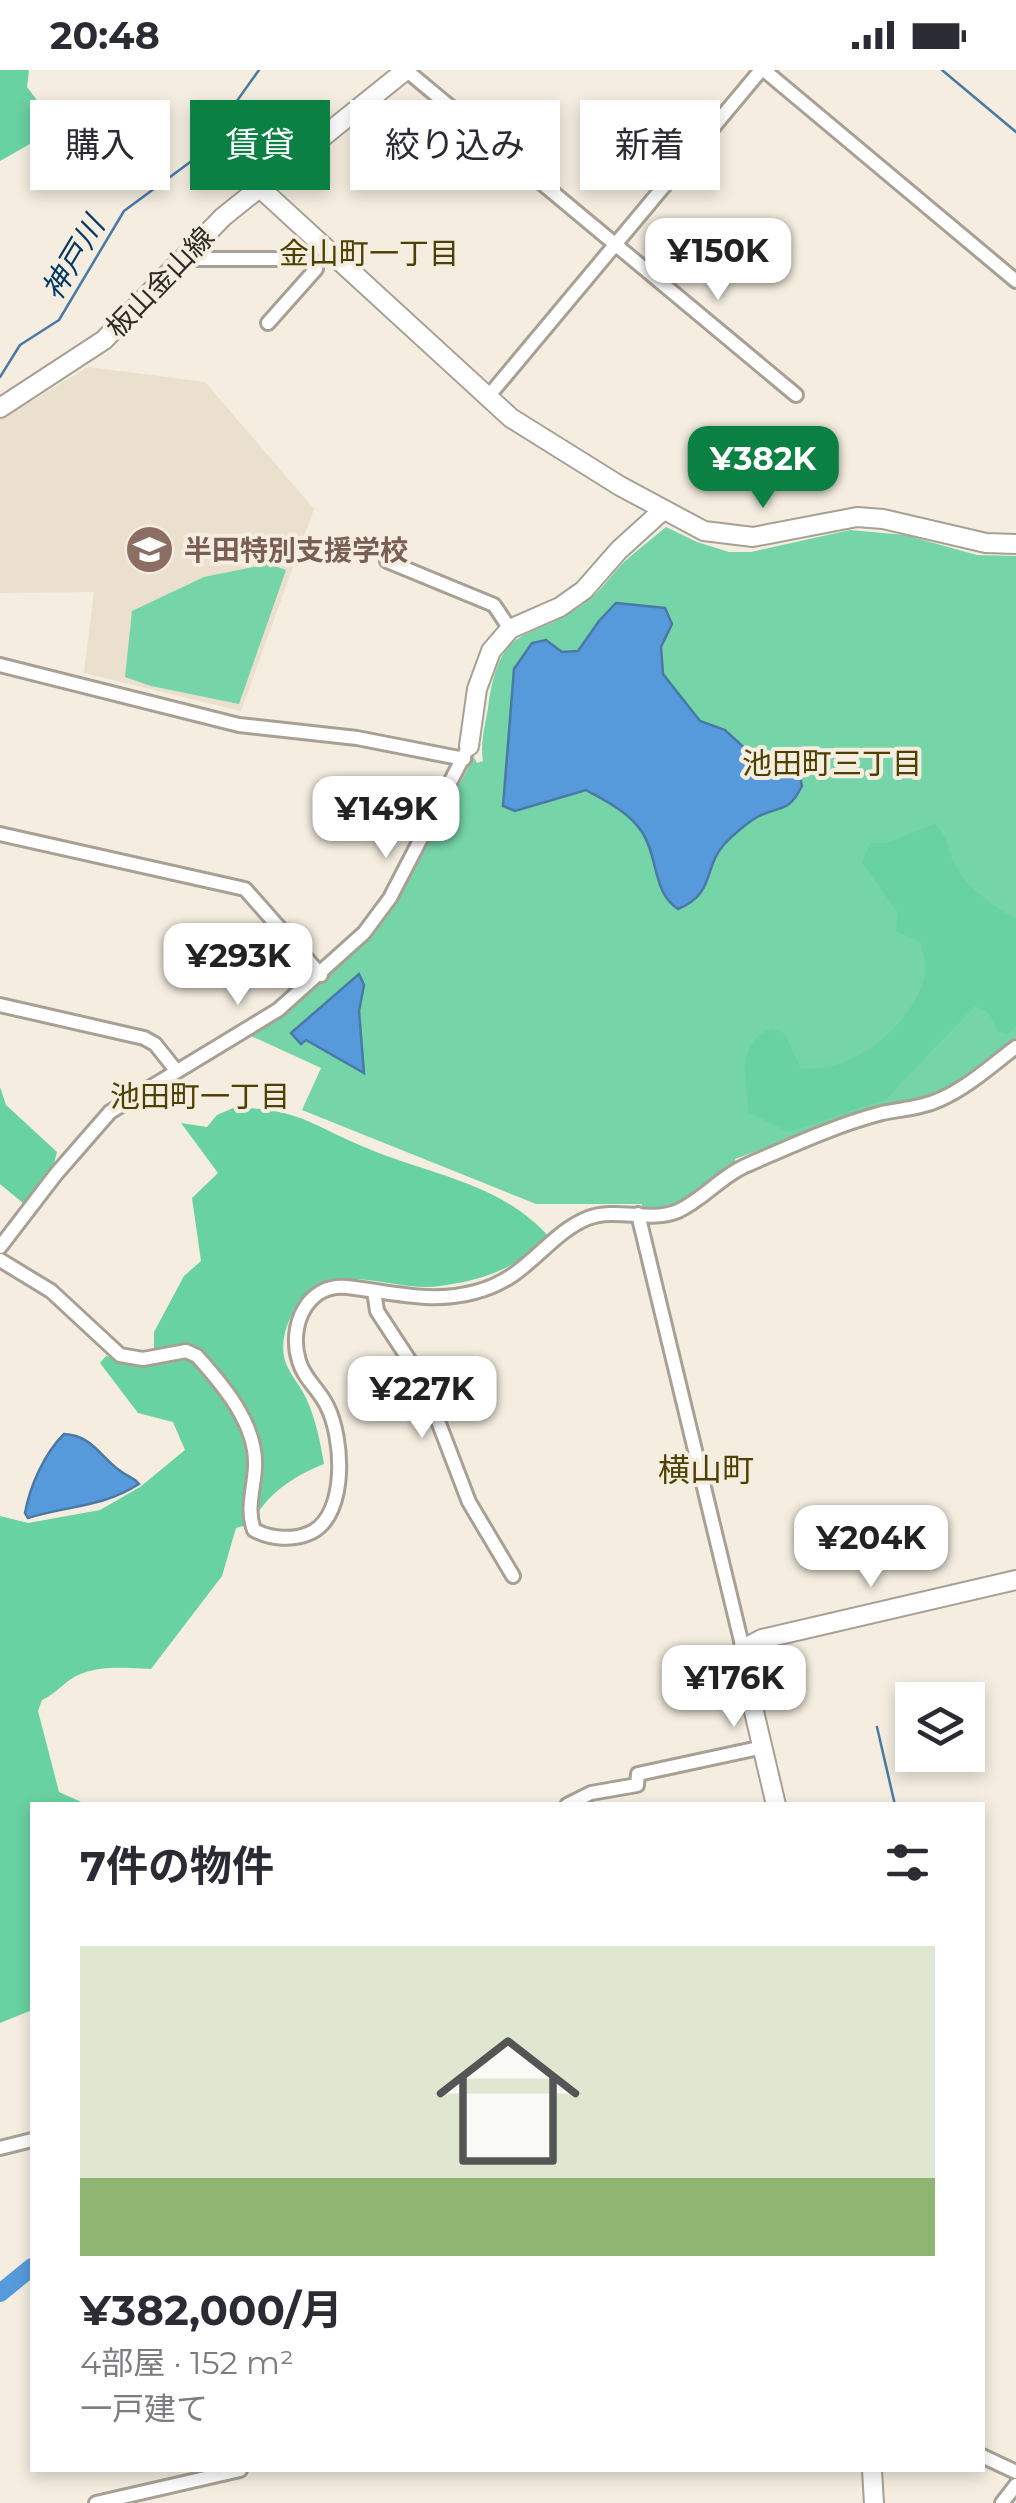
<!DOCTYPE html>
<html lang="ja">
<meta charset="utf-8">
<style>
:root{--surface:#fff;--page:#f7f7f7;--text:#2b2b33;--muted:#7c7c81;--line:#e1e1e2;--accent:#0b8043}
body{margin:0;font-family:Montserrat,"Noto Sans JP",sans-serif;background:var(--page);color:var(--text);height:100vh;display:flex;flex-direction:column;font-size:38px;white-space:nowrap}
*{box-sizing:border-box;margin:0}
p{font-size:32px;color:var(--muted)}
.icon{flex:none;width:55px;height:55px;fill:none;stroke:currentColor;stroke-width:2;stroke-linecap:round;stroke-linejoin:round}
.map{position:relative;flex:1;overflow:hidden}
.drawer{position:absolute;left:30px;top:1732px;width:955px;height:670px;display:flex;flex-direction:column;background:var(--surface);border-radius:0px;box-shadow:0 5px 15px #0003}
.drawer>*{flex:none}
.banner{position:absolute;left:30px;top:30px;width:958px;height:90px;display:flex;gap:20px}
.fabs{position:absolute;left:895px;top:1612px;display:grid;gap:20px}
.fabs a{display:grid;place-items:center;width:90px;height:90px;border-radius:0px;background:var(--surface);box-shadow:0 5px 15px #0003;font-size:50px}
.price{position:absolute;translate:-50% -85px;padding:0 22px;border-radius:20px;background:#fff;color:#222;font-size:32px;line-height:65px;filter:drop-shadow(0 2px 5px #0008)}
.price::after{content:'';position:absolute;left:50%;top:60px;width:30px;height:22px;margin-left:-15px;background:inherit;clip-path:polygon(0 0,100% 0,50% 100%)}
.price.current{background:var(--accent);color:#fff}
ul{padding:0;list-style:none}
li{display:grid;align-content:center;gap:20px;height:530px;padding:0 50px}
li+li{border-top:2px solid var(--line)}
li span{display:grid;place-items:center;height:310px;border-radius:0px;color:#555}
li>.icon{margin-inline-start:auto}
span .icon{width:180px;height:180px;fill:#fffc;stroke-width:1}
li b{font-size:42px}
h2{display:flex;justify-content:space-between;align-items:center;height:120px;padding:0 50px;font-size:42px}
.chip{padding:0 35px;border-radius:0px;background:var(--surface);box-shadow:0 5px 15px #0003;font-size:35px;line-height:90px}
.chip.current{background:var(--accent);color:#fff}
.status{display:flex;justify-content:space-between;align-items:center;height:70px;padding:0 50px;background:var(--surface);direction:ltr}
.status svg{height:28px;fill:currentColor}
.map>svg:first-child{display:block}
</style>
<div class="status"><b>20:48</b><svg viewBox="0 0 49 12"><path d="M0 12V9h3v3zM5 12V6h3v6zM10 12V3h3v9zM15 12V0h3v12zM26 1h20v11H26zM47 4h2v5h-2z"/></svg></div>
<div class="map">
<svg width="1016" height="2433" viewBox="0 0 1016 2433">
<rect width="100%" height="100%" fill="#f4ede0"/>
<polygon fill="#ebdfce" points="88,297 205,312 314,439 241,641 84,603 94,522 0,523 0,350"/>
<g fill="#75d4a8">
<path d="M666,457L697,472L729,482H751L850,460L905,465L977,485L1016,486V968L954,1017L925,1029L854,1045L735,1089L736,1098L677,1137L643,1142L642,1134H536L302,1040L321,998L249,965C371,893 409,806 474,687L477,693L483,691C480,673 485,656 488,638C500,547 530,575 586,532C601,521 611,505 624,492C637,480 652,469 666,457Z"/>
<polygon points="269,494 286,500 239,634 151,616 125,607 132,541 204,507"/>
</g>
<g fill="#69d2a2">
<polygon points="0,0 29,0 27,17 58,58 0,91"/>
<path d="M935,754C947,766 947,774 952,789C963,816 992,835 1016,849V956L1007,965L998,961L989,943L975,936L886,1029L788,1062L748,1042C748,1011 733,973 773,958L785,964L801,999C811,998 823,999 833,996C872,985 917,945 925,904C927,894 922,882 921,872L896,861L898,843L862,792L870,773H886Z"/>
<polygon points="0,1017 6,1035 57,1082 53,1097 23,1133 0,1114"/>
<path d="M233,1038C295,1037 310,1054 364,1077C429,1105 501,1112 550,1168C512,1198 490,1209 440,1216C392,1223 331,1185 297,1236C287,1251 281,1269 284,1287C287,1301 300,1315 306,1328C316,1350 320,1371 324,1394C292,1407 268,1423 251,1454L236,1458L222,1506L151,1599C125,1598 100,1595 76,1606C64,1612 56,1624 42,1630L38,1641L59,1722L88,1735H32V1940L0,1953V1446L28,1453L100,1440L140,1417L185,1380L173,1352L138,1343L100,1293L106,1286L129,1294L154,1291V1262L184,1206L201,1191L192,1128L218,1103L181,1053L207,1057L217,1045Z"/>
</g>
<g fill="#569adc" stroke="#4a79a6" stroke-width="2.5">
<path d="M616,533L665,538L672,554L661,577L663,604L700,651L725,660L764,696L774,695L800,706L802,716C788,743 783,735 759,746C748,752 730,767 722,777C704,798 715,824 678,839C652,822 659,788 642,762C629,742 606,731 586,720L515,741L503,736L514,599L532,573L546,570L562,582L578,581L599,551Z"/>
<polygon points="359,904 364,915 359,941 364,1003 306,970 301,974 291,963"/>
<path d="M64,1364C91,1365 100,1386 119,1400C127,1407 133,1406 139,1414C101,1438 70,1435 28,1448L25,1443C30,1416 44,1384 64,1364Z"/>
</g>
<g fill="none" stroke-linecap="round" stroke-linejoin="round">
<g stroke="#4a79a6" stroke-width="2.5">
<polyline points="942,0 1016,62"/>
<polyline points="0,307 20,275 59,250 124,141 197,87 259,0"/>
<polyline points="877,1657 895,1735"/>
</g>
<polyline stroke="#569adc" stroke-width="18" points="0,2223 32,2197"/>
<defs>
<g id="street">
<polyline points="406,0 796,325"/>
<polyline points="764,0 1016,211"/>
<polyline points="184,189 307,189 316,199 268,253"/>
<polyline points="487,328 761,0"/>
<polyline points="387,491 494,535 510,559"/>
<polyline points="0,595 239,655 357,668 464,689"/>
<polyline points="0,764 245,819 321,905"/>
<polyline points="0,935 144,968 155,974 175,999"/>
<polyline points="638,1144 743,1579"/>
<polyline points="0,1177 56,1104 110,1042 278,940 364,863 390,828 469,676"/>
<path d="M0,1190L51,1221L120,1285L143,1289L186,1281L197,1286C224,1316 257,1355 255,1397C254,1419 246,1439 254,1460C271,1469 294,1471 312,1462C348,1443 343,1367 327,1336C319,1319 304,1309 299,1291C288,1256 307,1213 347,1217C392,1222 431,1234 475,1222C528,1209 546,1165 588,1148C617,1137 650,1153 678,1141C704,1129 721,1106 747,1095C791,1076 836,1055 882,1043C902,1039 922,1038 941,1029C968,1017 992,995 1016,977"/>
<polyline points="374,1221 377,1241 415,1299 433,1338 469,1432 513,1506"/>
<polyline points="567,1735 591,1723 637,1715 638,1704 763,1677"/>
<polyline points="0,2078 32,2070"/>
<polyline points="982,2386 1016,2402"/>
<polyline points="96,2433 240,2400"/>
<polyline points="1002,2433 1016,2415"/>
</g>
<g id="secondary">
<polyline points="259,117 511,348 620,416 704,461 753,467 857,447 883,449 986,473 1016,474"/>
<polyline points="0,338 104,270 223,147 406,0"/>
<polyline points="469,676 477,619 491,581 510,559 560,537 584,520 619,480 663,440"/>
<polyline points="776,1735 744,1599 743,1579 762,1569 1016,1510"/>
<polyline points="872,2400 874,2433"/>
</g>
</defs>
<use href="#street" stroke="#a7a095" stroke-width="18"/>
<use href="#secondary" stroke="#a7a095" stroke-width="22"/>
<use href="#street" stroke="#fff" stroke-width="12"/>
<use href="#secondary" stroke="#fff" stroke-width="18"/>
</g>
<defs>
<symbol id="school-disc" viewBox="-11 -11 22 22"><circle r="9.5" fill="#8d6e63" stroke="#f4ede0"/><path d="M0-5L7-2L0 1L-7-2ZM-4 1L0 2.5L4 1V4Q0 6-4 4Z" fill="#fff"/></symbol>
</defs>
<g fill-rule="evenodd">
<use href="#school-disc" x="122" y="452" width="55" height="55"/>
</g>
<g text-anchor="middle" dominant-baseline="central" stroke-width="8" stroke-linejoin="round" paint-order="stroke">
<g font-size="28" fill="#2e2b27" stroke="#f4ede0">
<text transform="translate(160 212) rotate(-46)">板山金山線</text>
</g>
<g font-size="28" font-weight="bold" fill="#785e54" stroke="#f4ede0" text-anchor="start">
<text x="184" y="480">半田特別支援学校</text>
</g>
<g font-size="30" fill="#4d4100" stroke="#f4ede0">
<text x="369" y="183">金山町一丁目</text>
<text x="832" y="693">池田町三丁目</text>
<text x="200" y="1026">池田町一丁目</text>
</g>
<g font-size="30" font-style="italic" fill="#043863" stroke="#f4ede0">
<text transform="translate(73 188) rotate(-59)">神戸川</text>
</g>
<g font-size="32" fill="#4d4100" stroke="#f4ede0">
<text x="706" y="1399">横山町</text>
</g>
</g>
</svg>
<div class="fabs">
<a><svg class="icon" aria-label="layers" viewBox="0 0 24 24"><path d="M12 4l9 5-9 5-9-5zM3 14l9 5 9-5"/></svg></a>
</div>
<b class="price" style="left:718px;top:233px">¥150K</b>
<b class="price current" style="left:763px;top:441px">¥382K</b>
<b class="price" style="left:386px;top:791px">¥149K</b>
<b class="price" style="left:238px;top:938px">¥293K</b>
<b class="price" style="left:422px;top:1371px">¥227K</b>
<b class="price" style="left:871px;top:1520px">¥204K</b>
<b class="price" style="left:734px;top:1660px">¥176K</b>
<div class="banner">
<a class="chip">購入</a>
<a class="chip current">賃貸</a>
<a class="chip">絞り込み</a>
<a class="chip">新着</a>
</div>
<section class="drawer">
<h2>7件の物件<svg class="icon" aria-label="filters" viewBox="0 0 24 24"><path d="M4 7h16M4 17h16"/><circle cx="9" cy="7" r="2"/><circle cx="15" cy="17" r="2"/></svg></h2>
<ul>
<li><span style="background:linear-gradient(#dfe7d0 75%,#8fb573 0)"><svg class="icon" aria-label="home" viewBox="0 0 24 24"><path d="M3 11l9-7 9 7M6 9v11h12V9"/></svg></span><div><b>¥382,000/月</b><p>4部屋 · 152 m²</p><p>一戸建て</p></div></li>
</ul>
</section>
</div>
